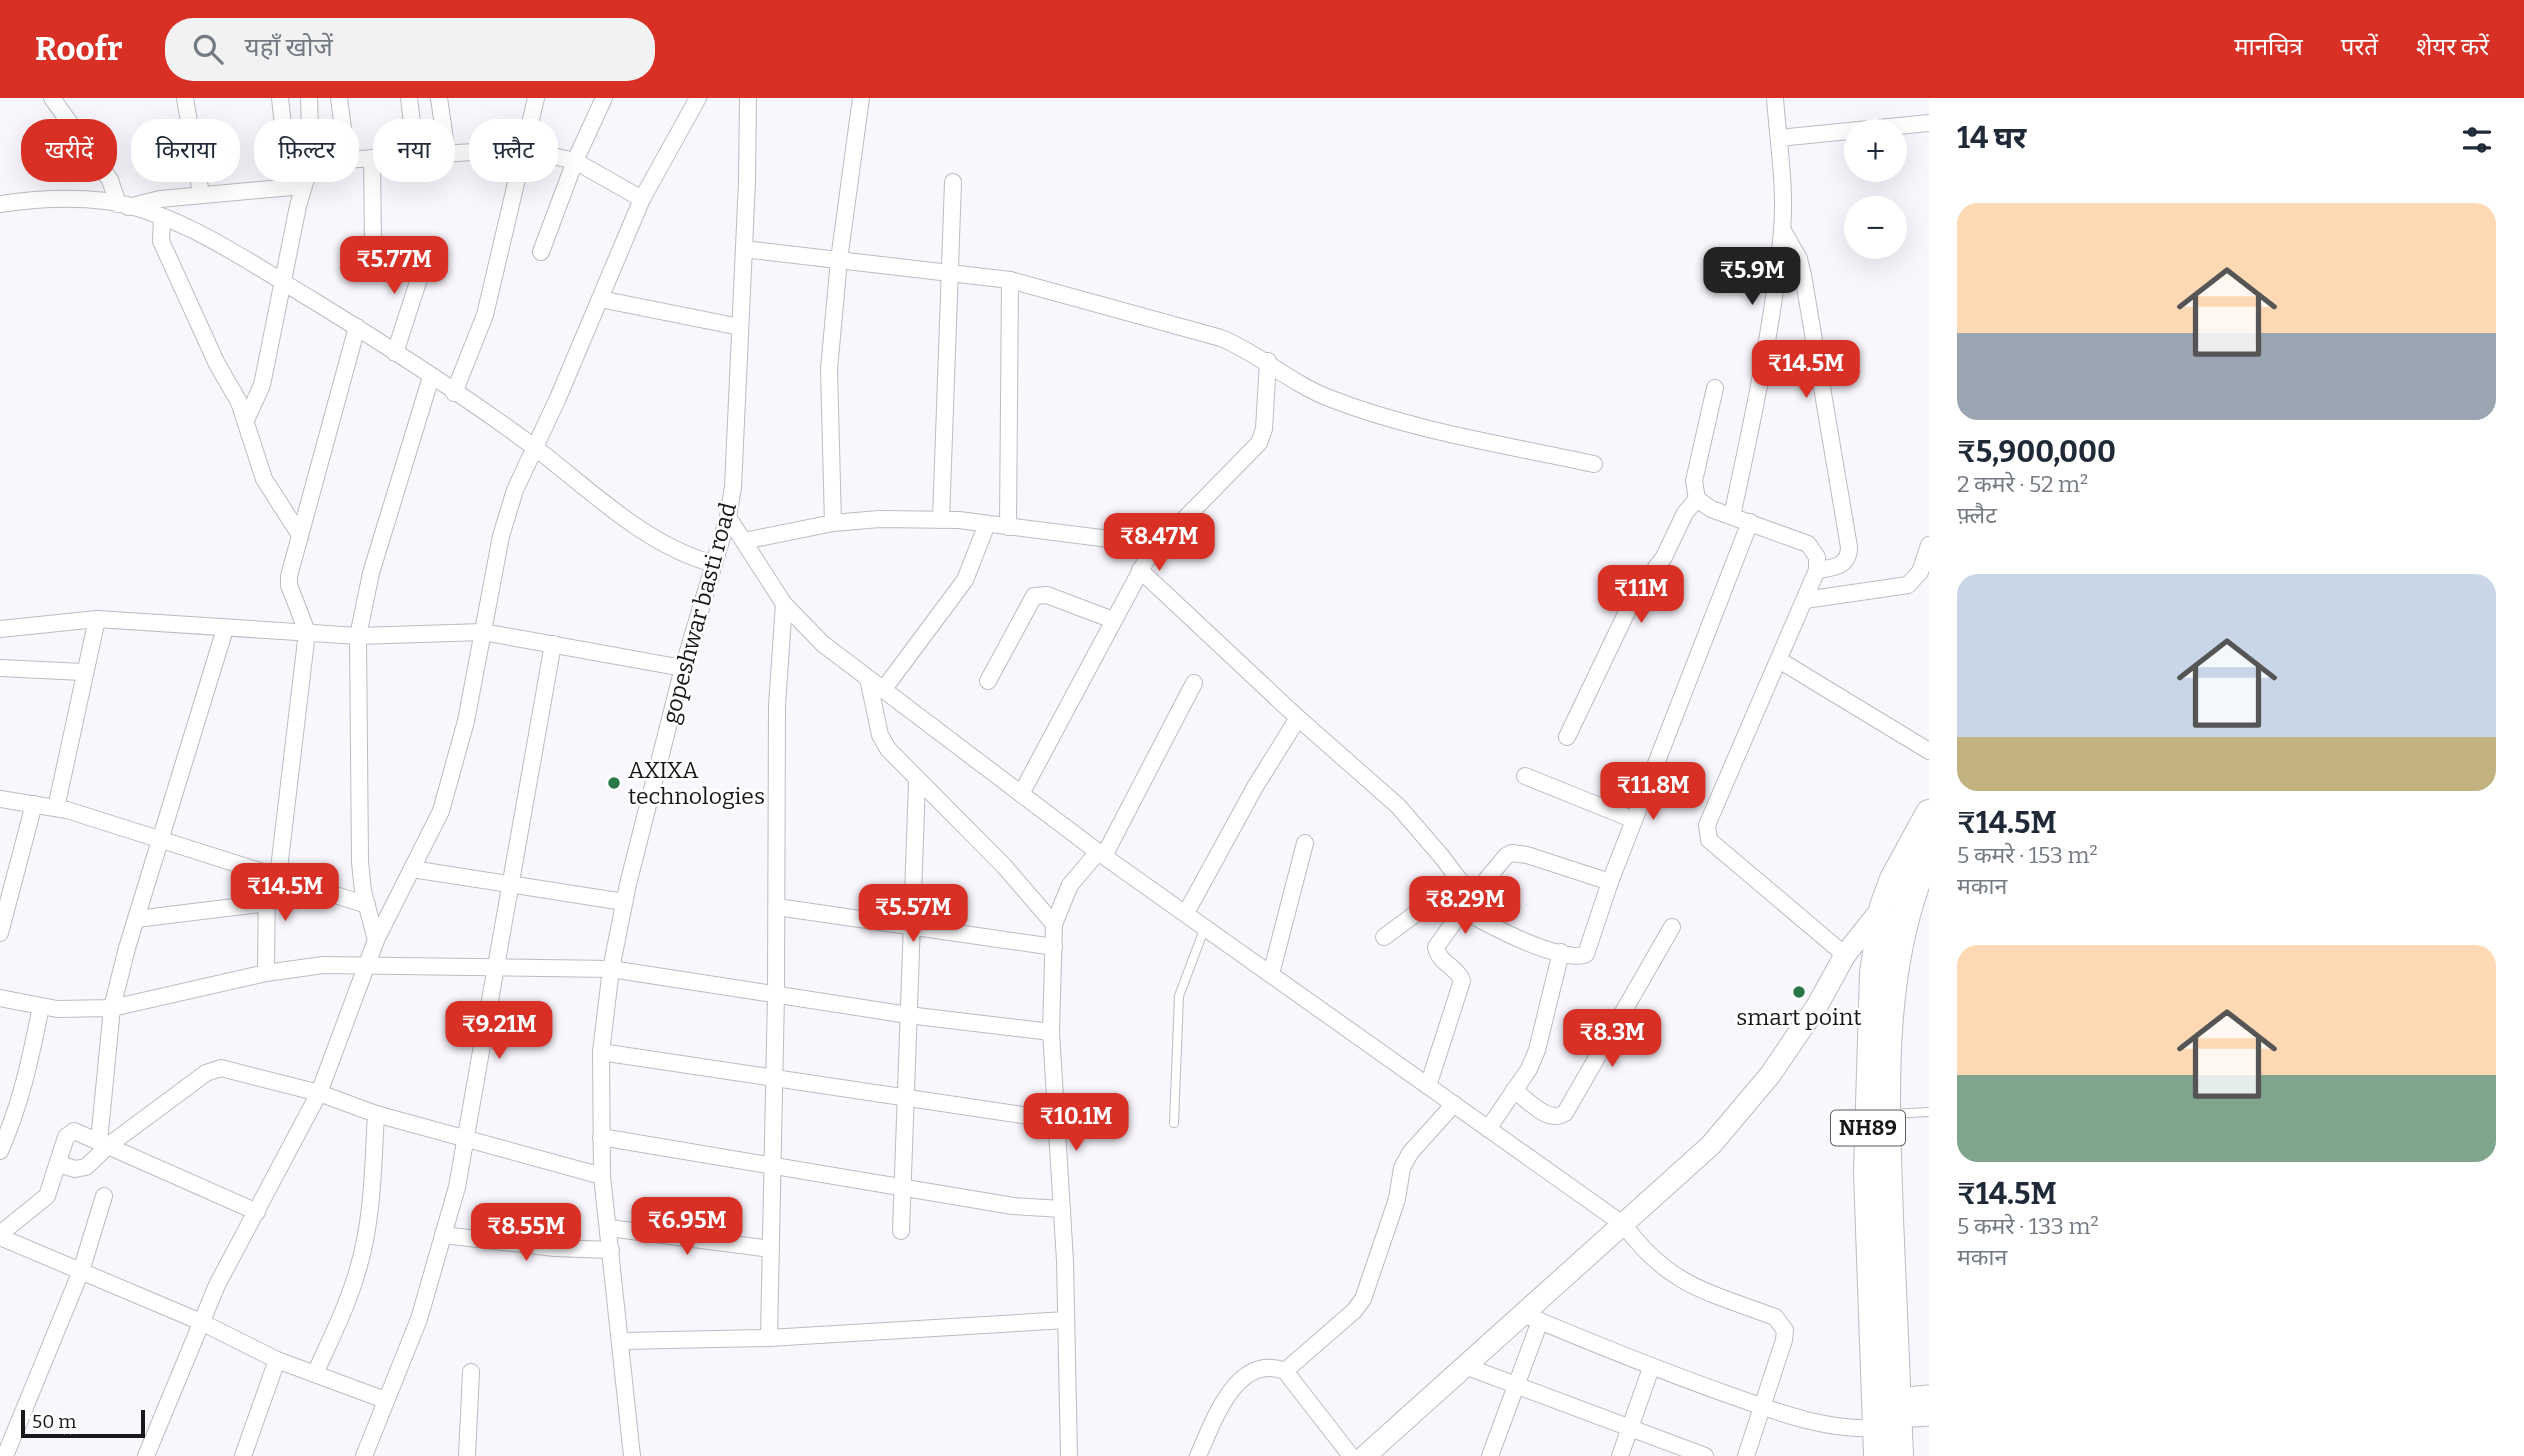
<!DOCTYPE html>
<html lang="hi">
<meta charset="utf-8">
<style>
:root{--surface:#fff;--page:#f2f2f3;--text:#1f2937;--muted:#747a83;--accent:#d93025}
body{margin:0;font-family:Bitter,"Noto Sans Devanagari",serif;background:var(--page);color:var(--text);height:100vh;display:flex;flex-direction:column;font-size:26px;white-space:nowrap}
*{box-sizing:border-box;margin:0}
p{font-size:23px;color:var(--muted)}
.icon{flex:none;width:38px;height:38px;fill:none;stroke:currentColor;stroke-width:2;stroke-linecap:round;stroke-linejoin:round}
.map{position:relative;flex:1;overflow:hidden}
.panel{display:flex;flex-direction:column;background:var(--surface);width:595px}
.panel>*{flex:none}
.banner{position:absolute;left:21px;top:21px;width:665px;height:63px;display:flex;gap:14px}
.buttons{position:absolute;left:1844px;top:21px;display:grid;gap:14px}
.buttons a{display:grid;place-items:center;width:63px;height:63px;border-radius:50%;background:var(--surface);box-shadow:0 7px 28px #0002;font-size:35px}
.scale{position:absolute;left:21px;bottom:18px;width:124px;box-sizing:border-box;padding-left:7px;border:4px solid #181719;border-top:0;font-size:19px;line-height:24px;white-space:nowrap;color:#181719;-webkit-text-stroke:5px #fff;paint-order:stroke}
.price{position:absolute;translate:-50% -60px;padding:0 16px;border-radius:14px;background:var(--accent);color:#fff;font-size:23px;line-height:46px;filter:drop-shadow(0 2px 4px #0008)}
.price::after{content:'';position:absolute;left:50%;top:42px;width:21px;height:16px;margin-left:-10px;background:inherit;clip-path:polygon(0 0,100% 0,50% 100%)}
.price.on{background:#222;color:#fff}
ul{padding:0;list-style:none}
li{display:grid;align-content:center;gap:14px;height:371px;padding:0 28px}
li span{display:grid;place-items:center;height:217px;border-radius:21px;color:#555}
li>.icon{margin-inline-start:auto}
span .icon{width:126px;height:126px;fill:#fffc;stroke-width:1}
li b{font-size:30px}
h2{display:flex;justify-content:space-between;align-items:center;height:84px;padding:0 28px;font-size:30px}
.pill{padding:0 24px;border-radius:28px;background:var(--surface);box-shadow:0 7px 28px #0002;font-size:24px;line-height:63px}
.pill.on{background:var(--accent);color:#fff}
header{display:flex;align-items:center;gap:42px;box-sizing:border-box;height:98px;padding:0 35px;background:var(--accent);color:#fff}
header strong{font-size:33px}
nav{display:flex;gap:38px;margin-inline-start:auto;font-size:24px}
.search{width:490px;height:63px;background:var(--page);display:flex;align-items:center;gap:18px;box-sizing:border-box;padding:0 24px;border-radius:28px;color:var(--muted);font-size:26px}
main{display:flex;flex:1;min-height:0}
.map>svg:first-child{display:block}
</style>
<header>
<strong>Roofr</strong>
<div class="search"><svg class="icon" aria-label="search" viewBox="0 0 24 24"><circle cx="10" cy="10" r="6"/><path d="M15 15l6 6"/></svg>यहाँ खोजें</div>
<nav><a>मानचित्र</a><a>परतें</a><a>शेयर करें</a></nav>
</header>
<main>
<div class="map">
<svg width="1929" height="1358" viewBox="0 0 1929 1358">
<rect width="100%" height="100%" fill="#f9f6fd"/>
<g fill="none" stroke-linecap="round" stroke-linejoin="round">
<defs>
<g id="service">
<polyline points="1890,1016 1929,1014"/>
<polyline points="1174,1025 1179,898 1205,829"/>
</g>
<g id="minor">
<polyline points="52,0 110,82 118,106"/>
<polyline points="185,0 201,96"/>
<polyline points="280,0 290,89"/>
<polyline points="339,0 347,62"/>
<polyline points="409,0 416,57"/>
<polyline points="439,0 447,55"/>
<polyline points="1779,40 1929,25"/>
<polyline points="372,60 373,149"/>
<polyline points="311,64 522,51 575,63 642,101"/>
<path d="M0,106C33,101 73,99 106,103C178,113 252,166 314,203C389,249 464,297 534,349C591,392 644,447 714,466"/>
<polyline points="128,109 160,101 303,88"/>
<polyline points="162,121 161,143 217,266 239,304 264,381 298,434"/>
<path d="M1782,131L1799,161L1803,177L1849,449C1849,468 1834,470 1817,472"/>
<path d="M744,151L1010,182L1221,240C1260,256 1290,285 1329,300C1413,333 1506,347 1594,366"/>
<polyline points="541,154 575,63 604,0"/>
<polyline points="600,201 740,229"/>
<polyline points="395,255 428,153"/>
<polyline points="1715,290 1694,383 1697,401 1711,411 1808,446 1817,459 1817,472 1707,727 1709,742 1845,857"/>
<polyline points="454,295 485,217 536,0"/>
<polyline points="246,322 262,287 298,108 311,64 309,0"/>
<path d="M1732,418C1752,325 1773,228 1782,133C1786,89 1778,44 1775,0"/>
<path d="M728,419L784,506L823,546L1098,754L1624,1127C1669,1188 1708,1194 1775,1219L1785,1232L1784,1242L1746,1358"/>
<polyline points="941,422 953,84"/>
<polyline points="833,425 829,271 839,162 861,0"/>
<polyline points="1008,429 1010,182"/>
<polyline points="744,443 833,425 879,421 959,422 1109,441 1132,448 1149,457"/>
<polyline points="1140,472 1298,620 1398,708 1442,759 1472,799"/>
<polyline points="1805,502 1908,487 1920,474 1929,447"/>
<polyline points="0,531 97,521 358,538 483,534 683,570"/>
<polyline points="1779,562 1929,653"/>
<polyline points="0,570 83,574"/>
<polyline points="868,580 880,637 888,651 1004,768 1054,826"/>
<polyline points="988,583 1034,498 1047,497 1113,522"/>
<polyline points="883,592 965,482 987,426"/>
<polyline points="1567,639 1634,499 1664,459 1685,415 1697,401"/>
<polyline points="1525,678 1634,722"/>
<polyline points="1021,696 1149,457 1259,345 1264,331 1268,263"/>
<polyline points="0,701 67,712 367,807"/>
<polyline points="56,710 97,521"/>
<polyline points="1104,758 1194,585"/>
<polyline points="412,771 624,804"/>
<polyline points="278,779 307,534 289,487 289,478 357,229"/>
<polyline points="777,809 1054,849"/>
<path d="M1462,811C1483,825 1564,867 1586,856L1610,784L1750,424"/>
<polyline points="1186,815 1255,689 1298,620"/>
<polyline points="136,821 267,805"/>
<polyline points="0,835 34,706"/>
<polyline points="1384,839 1460,783"/>
<polyline points="376,842 363,793 360,764 358,538 371,475 431,279"/>
<polyline points="266,875 267,775"/>
<polyline points="1271,876 1305,745"/>
<polyline points="0,900 57,911 112,910 266,875 323,867 611,871 908,917 1051,934"/>
<polyline points="601,954 1055,1022"/>
<path d="M1428,988L1462,883C1457,868 1439,866 1436,849L1472,799L1506,758L1512,755L1527,757L1610,784"/>
<path d="M1514,992C1529,1003 1548,1026 1565,1015L1672,829"/>
<polyline points="1488,1031 1529,971 1537,952 1561,854"/>
<polyline points="601,1039 1013,1108 1062,1111"/>
<polyline points="99,1043 112,910 127,850 225,531"/>
<path d="M0,1053C21,1006 31,959 41,908"/>
<polyline points="58,1066 75,1071 86,1069 109,1047 206,975 221,970 319,995 376,1016 602,1078"/>
<polyline points="609,1130 771,1151"/>
<polyline points="901,1133 917,684"/>
<polyline points="443,1137 555,1150 611,1152"/>
<polyline points="0,1139 201,1224 277,1262 385,1302"/>
<polyline points="0,1140 6,1131 47,1098 66,1039 74,1033 257,1114"/>
<path d="M1523,1216C1592,1245 1661,1273 1732,1298C1778,1314 1826,1333 1876,1330"/>
<polyline points="769,1240 776,896 777,607 784,506"/>
<polyline points="622,1243 769,1240 1066,1222"/>
<polyline points="1465,1268 1705,1358"/>
<polyline points="1285,1273 1354,1213 1363,1201 1397,1101 1402,1070 1410,1055 1454,1006"/>
<path d="M315,1276C330,1242 348,1207 358,1171C373,1121 373,1068 376,1016"/>
<polyline points="5,1358 81,1173 104,1098"/>
<polyline points="146,1358 217,1187 319,995 376,842 441,713 466,623 501,438 515,392 558,300 642,101 698,0"/>
<polyline points="243,1358 277,1262"/>
<polyline points="364,1358 419,1221 457,1089 553,546"/>
<polyline points="467,1358 471,1274"/>
<polyline points="632,1358 602,1078 601,954 611,871 628,786 683,570 728,419 733,389 747,84 748,0"/>
<polyline points="1069,1358 1065,1163 1051,934 1054,826 1070,787 1098,754"/>
<path d="M1198,1358C1213,1325 1236,1254 1285,1273L1351,1358"/>
<polyline points="1490,1358 1540,1223"/>
<polyline points="1620,1358 1651,1270"/>
</g>
<g id="tertiary">
<polyline points="1883,1302 1929,1298"/>
<polyline points="1886,1320 1929,1317"/>
<polyline points="1365,1358 1711,1047 1770,977 1817,908 1845,857 1884,808"/>
</g>
<g id="primary">
<polyline points="1877,1358 1867,1074 1873,875 1883,808 1893,781 1929,715"/>
<path d="M1900,1358C1897,1279 1893,1199 1890,1120C1886,998 1878,868 1929,754"/>
</g>
</defs>
<use href="#service" stroke="#bebbc1" stroke-width="10"/>
<use href="#minor" stroke="#bebbc1" stroke-width="18"/>
<use href="#tertiary" stroke="#bebbc1" stroke-width="23"/>
<use href="#primary" stroke="#bebbc1" stroke-width="28"/>
<use href="#service" stroke="#fff" stroke-width="8"/>
<use href="#minor" stroke="#fff" stroke-width="16"/>
<use href="#tertiary" stroke="#fff" stroke-width="21"/>
<use href="#primary" stroke="#fff" stroke-width="26"/>
</g>
<g fill="#287746" stroke="#fff" stroke-width="2.5">
<circle cx="614" cy="685" r="7"/>
<circle cx="1799" cy="894" r="7"/>
</g>
<g text-anchor="middle" dominant-baseline="central" stroke-width="5" stroke-linejoin="round" paint-order="stroke">
<rect fill="#fff" stroke="#5d5d5e" stroke-width="2" x="1831" y="1012.5" width="74" height="35" rx="5"/>
<g font-size="21" font-weight="bold" fill="#181719">
<text x="1868" y="1030">NH89</text>
</g>
<g font-size="23" fill="#181719" stroke="#fff">
<text transform="translate(699 515) rotate(-75)">gopeshwar basti road</text>
</g>
<g font-size="23" fill="#181719" stroke="#fff" text-anchor="start">
<text x="628" y="672">AXIXA<tspan x="628" dy="26">technologies</tspan></text>
<text x="1799" y="919" text-anchor="middle">smart point</text>
</g>
</g>
</svg>
<div class="buttons">
<a>+</a>
<a>−</a>
</div>
<div class="scale">50 m</div>
<b class="price" style="left:394px;top:198px">₹5.77M</b>
<b class="price on" style="left:1752px;top:209px">₹5.9M</b>
<b class="price" style="left:1806px;top:302px">₹14.5M</b>
<b class="price" style="left:1159px;top:475px">₹8.47M</b>
<b class="price" style="left:1641px;top:527px">₹11M</b>
<b class="price" style="left:1653px;top:724px">₹11.8M</b>
<b class="price" style="left:285px;top:825px">₹14.5M</b>
<b class="price" style="left:1465px;top:838px">₹8.29M</b>
<b class="price" style="left:913px;top:846px">₹5.57M</b>
<b class="price" style="left:499px;top:963px">₹9.21M</b>
<b class="price" style="left:1612px;top:971px">₹8.3M</b>
<b class="price" style="left:1076px;top:1055px">₹10.1M</b>
<b class="price" style="left:687px;top:1159px">₹6.95M</b>
<b class="price" style="left:526px;top:1165px">₹8.55M</b>
<div class="banner">
<a class="pill on">खरीदें</a>
<a class="pill">किराया</a>
<a class="pill">फ़िल्टर</a>
<a class="pill">नया</a>
<a class="pill">फ़्लैट</a>
</div>
</div>
<section class="panel">
<h2>14 घर<svg class="icon" aria-label="filters" viewBox="0 0 24 24"><path d="M4 7h16M4 17h16"/><circle cx="9" cy="7" r="2"/><circle cx="15" cy="17" r="2"/></svg></h2>
<ul>
<li><span style="background:linear-gradient(#ffd9b3 60%,#9aa5b1 0)"><svg class="icon" aria-label="home" viewBox="0 0 24 24"><path d="M3 11l9-7 9 7M6 9v11h12V9"/></svg></span><div><b>₹5,900,000</b><p>2 कमरे · 52 m²</p><p>फ़्लैट</p></div></li>
<li><span style="background:linear-gradient(#c9d6e8 75%,#c2b280 0)"><svg class="icon" aria-label="home" viewBox="0 0 24 24"><path d="M3 11l9-7 9 7M6 9v11h12V9"/></svg></span><div><b>₹14.5M</b><p>5 कमरे · 153 m²</p><p>मकान</p></div></li>
<li><span style="background:linear-gradient(#ffd9b3 60%,#7fa58c 0)"><svg class="icon" aria-label="home" viewBox="0 0 24 24"><path d="M3 11l9-7 9 7M6 9v11h12V9"/></svg></span><div><b>₹14.5M</b><p>5 कमरे · 133 m²</p><p>मकान</p></div></li>
</ul>
</section>
</main>
